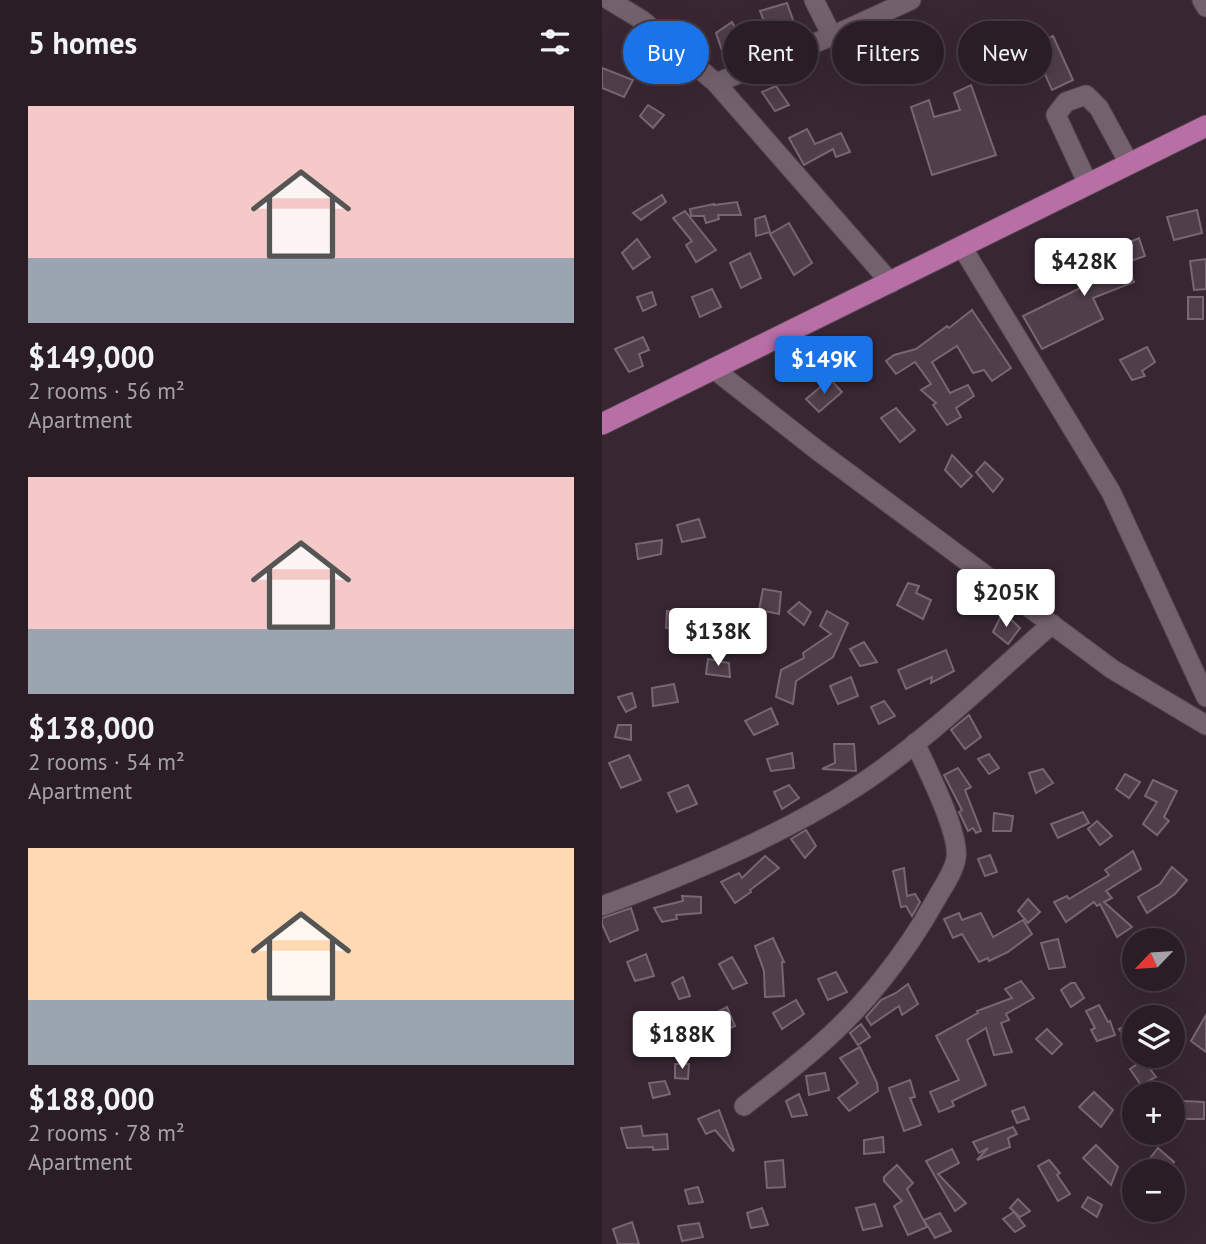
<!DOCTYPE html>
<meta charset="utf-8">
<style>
:root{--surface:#2a1d26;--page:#32262e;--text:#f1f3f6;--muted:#a5a2a7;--line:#463b43;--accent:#1a73e8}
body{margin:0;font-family:"PT Sans",sans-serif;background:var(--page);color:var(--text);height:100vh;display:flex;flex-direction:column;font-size:26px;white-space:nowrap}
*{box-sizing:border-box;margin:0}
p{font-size:23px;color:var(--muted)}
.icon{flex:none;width:38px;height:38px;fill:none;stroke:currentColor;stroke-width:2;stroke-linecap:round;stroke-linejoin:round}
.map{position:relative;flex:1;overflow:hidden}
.details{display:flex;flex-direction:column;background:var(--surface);width:602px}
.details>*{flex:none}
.guide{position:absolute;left:21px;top:21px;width:478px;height:63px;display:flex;gap:14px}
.needle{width:46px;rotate:245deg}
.controls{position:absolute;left:520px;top:928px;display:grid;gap:14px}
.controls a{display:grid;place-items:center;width:63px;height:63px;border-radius:50%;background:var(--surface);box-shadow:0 7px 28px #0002,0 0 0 2px var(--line);font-size:35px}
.price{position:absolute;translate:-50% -60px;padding:0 16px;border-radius:7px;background:#fff;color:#222;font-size:23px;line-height:46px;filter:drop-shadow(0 2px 4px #0008)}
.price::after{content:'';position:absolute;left:50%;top:42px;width:21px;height:16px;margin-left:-10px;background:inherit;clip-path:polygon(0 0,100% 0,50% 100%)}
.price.active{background:var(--accent);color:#fff}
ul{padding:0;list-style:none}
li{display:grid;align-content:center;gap:14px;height:371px;padding:0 28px}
li span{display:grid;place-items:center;height:217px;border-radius:0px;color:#555}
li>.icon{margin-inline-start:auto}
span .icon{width:126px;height:126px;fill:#fffc;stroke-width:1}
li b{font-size:30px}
h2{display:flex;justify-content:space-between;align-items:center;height:84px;padding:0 28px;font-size:30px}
.tag{padding:0 24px;border-radius:32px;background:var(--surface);box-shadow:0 7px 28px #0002,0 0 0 2px var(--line);font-size:24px;line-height:63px}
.tag.active{background:var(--accent);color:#fff}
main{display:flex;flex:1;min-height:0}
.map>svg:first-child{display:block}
</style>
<main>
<section class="details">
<h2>5 homes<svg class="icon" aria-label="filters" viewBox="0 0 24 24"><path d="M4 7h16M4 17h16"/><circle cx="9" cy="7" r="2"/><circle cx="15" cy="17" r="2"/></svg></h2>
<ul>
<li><span style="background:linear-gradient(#f6c9c9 70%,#9aa5b1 0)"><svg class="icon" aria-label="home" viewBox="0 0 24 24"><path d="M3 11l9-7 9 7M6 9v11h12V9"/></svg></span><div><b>$149,000</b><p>2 rooms · 56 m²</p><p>Apartment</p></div></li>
<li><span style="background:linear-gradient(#f6c9c9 70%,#9aa5b1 0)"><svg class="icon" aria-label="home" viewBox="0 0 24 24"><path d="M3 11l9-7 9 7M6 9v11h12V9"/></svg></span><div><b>$138,000</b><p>2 rooms · 54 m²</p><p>Apartment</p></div></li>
<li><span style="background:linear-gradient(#ffd9b3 70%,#9aa5b1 0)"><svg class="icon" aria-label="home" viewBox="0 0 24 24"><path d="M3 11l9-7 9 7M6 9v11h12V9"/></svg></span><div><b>$188,000</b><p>2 rooms · 78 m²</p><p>Apartment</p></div></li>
</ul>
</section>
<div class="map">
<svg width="604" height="1244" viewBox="0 0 604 1244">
<rect width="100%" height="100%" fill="#382733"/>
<g fill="#503e4a" stroke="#796673" stroke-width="2">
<polygon points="185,3 196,34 170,42 158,11"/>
<polygon points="130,22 148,54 125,65 114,33"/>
<polygon points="451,36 471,80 450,90 430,45"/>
<polygon points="0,68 31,80 22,97 0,88"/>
<polygon points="369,85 394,155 330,175 309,107 327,100 332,117 358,110 352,93"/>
<polygon points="174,86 187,105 173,111 160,92"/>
<polygon points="46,105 62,115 51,128 38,116"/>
<polygon points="205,129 213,144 239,133 248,152 234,157 231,149 202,165 187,138"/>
<polygon points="60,195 64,202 39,220 31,213"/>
<polygon points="135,202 139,215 116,215 117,219 104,223 102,216 89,216 88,209 112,204 112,205"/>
<polygon points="595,210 600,233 572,240 565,217"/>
<polygon points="83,211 114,250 94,262 84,245 90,241 71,218"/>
<polygon points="163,216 168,232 154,236 153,219"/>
<polygon points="187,223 210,263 192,275 168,234"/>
<polygon points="537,238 543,256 523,263 532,282 491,298 501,319 440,349 421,316 501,277 491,257"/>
<polygon points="35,239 48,257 31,269 20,253"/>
<polygon points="148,253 159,278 139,288 128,263"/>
<polygon points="604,259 604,289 592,290 588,261"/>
<polygon points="110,289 119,307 98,317 90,297"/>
<polygon points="50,292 54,305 41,311 35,297"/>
<rect x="586" y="297" width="15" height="22"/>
<polygon points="370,310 409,368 390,381 382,370 371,373 355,346 330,362 348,393 366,385 372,396 354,408 359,417 345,425 331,405 334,403 319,390 329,384 313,362 294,374 284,361 292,355 314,349 345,326 347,328"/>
<polygon points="41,337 47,350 37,354 41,366 27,372 13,349"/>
<polygon points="545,347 553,362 540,371 543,376 530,380 518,360"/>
<polygon points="228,379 240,392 217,412 204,399"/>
<polygon points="294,408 313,430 298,442 279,418"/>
<polygon points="350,455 370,476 359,487 343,470"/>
<polygon points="383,462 401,479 391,492 374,472"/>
<polygon points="97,519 103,537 80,542 75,525"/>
<polygon points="60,540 59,554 36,559 34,544"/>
<polygon points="306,583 317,586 314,593 329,600 321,619 295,605"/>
<polygon points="161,589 179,592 177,614 157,610"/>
<polygon points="197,602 209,612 202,625 186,612"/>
<polygon points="65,611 89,615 85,631 64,628"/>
<polygon points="225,611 246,623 231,657 194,681 191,704 174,697 179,670 202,658 201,653 229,634 218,626"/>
<polygon points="401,612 418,628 406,644 391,632"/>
<polygon points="262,642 275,662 258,666 248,649"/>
<polygon points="344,650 352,671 329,683 330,677 304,689 296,670"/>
<polygon points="106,659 127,663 128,677 104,674"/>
<polygon points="249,677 256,696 236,704 228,686"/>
<polygon points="72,684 76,702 51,706 50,688"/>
<polygon points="30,693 34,707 24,712 16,697"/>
<polygon points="282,701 293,716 277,724 269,707"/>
<polygon points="169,708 176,724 152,735 143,721"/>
<polygon points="367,715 379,737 363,749 349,730"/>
<polygon points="16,725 29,725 29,740 13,737"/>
<polygon points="232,744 252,744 254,771 220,769 233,763"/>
<polygon points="190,753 192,768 169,771 165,759"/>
<polygon points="387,754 397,768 387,774 376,759"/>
<polygon points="27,755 39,780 19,788 7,763"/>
<polygon points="356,768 369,787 363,790 379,831 374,833 371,828 366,831 357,812 360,810 342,775"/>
<polygon points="441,769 451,783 434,793 427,773"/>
<polygon points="523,774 538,782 527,798 514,789"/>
<polygon points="551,780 575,791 562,817 567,821 555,835 541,824 555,802 543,796"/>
<polygon points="86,785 95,804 75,812 66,793"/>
<polygon points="187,785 197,798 180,809 172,792"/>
<polygon points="481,812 487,823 456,838 449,824"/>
<polygon points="392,813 411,816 409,831 391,831"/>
<polygon points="495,821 510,836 498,845 486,829"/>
<polygon points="204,830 214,846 203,858 189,839"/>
<polygon points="531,851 539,869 504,891 510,898 502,902 530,927 515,937 498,904 495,906 492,902 464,922 452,902 465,896 467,899 507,875 503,870"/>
<polygon points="388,855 395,872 383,876 376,859"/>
<polygon points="163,856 177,868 148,890 149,892 133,903 119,882 137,873 140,878"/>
<polygon points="570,867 585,880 573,894 545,913 536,897 558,884"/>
<polygon points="302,868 305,896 313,894 318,902 310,916 304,906 299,907 291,871"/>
<polygon points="80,896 99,897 99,913 74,915 75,919 60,922 52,908 81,901"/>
<polygon points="426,899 438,912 426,923 416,911"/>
<polygon points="29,908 36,930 8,942 0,924 0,918"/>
<polygon points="357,913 360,920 379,913 391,937 421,920 430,934 406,952 387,961 386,958 377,962 360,934 351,938 342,919"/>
<polygon points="171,938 182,962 180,962 182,996 163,997 162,971 153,946"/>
<polygon points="456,939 463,967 447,969 439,943"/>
<polygon points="44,954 52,976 33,981 25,962"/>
<polygon points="130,957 145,983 131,989 117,964"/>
<polygon points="234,972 245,992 226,1000 216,979"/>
<polygon points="81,977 88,996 77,999 70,983"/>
<polygon points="419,981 432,998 404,1014 407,1020 399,1023 410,1052 392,1055 384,1028 365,1040 384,1085 350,1101 352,1106 337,1112 328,1092 357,1080 334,1036 376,1013 375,1011 410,998 403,989"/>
<polygon points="469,983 473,983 482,998 469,1007 459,990"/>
<polygon points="306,984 316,1004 300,1015 297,1006 269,1025 264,1017 279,1000 294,993"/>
<polygon points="194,1000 202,1014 180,1029 171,1013"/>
<polygon points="497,1005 506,1022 508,1021 513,1035 495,1041 489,1030 493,1028 484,1011"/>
<polygon points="125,1007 133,1026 109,1037 99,1020"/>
<polygon points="604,1015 604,1052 589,1041"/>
<polygon points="532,1021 532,1050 517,1029"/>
<polygon points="259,1024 268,1037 256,1045 248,1033"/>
<polygon points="445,1029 460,1044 450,1054 434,1039"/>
<polygon points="258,1047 275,1083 276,1091 247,1111 236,1098 256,1083 238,1058"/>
<polygon points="541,1060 554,1077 539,1085 528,1069"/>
<polygon points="73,1064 87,1064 86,1079 73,1078"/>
<polygon points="223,1073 227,1090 207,1095 204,1076"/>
<polygon points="308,1080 313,1097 308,1098 319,1125 302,1131 287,1088"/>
<polygon points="63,1081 68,1094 51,1098 47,1083"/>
<polygon points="492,1092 511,1110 499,1127 477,1107"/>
<polygon points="197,1094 205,1115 190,1117 184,1101"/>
<polygon points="581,1101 602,1102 602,1119 584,1119"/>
<polygon points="422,1107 427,1119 415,1123 410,1111"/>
<polygon points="117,1110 132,1150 131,1151 113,1130 104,1134 96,1119"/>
<polygon points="39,1126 41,1136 65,1134 66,1149 51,1150 51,1147 25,1148 19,1128"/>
<polygon points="411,1127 415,1134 406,1138 408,1147 375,1160 386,1148 377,1153 371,1142"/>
<polygon points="281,1137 282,1152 262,1154 262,1140"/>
<polygon points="494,1145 516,1167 509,1185 481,1158"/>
<polygon points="556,1148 572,1162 565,1171 538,1171"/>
<polygon points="350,1149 357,1163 336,1174 364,1203 353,1211 324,1161"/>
<polygon points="181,1160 183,1187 165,1188 163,1162"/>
<polygon points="447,1160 458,1173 455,1175 468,1194 456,1201 436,1166"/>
<polygon points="295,1165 311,1183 305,1189 325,1227 306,1235 292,1206 300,1201 282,1181 282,1177"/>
<polygon points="96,1187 101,1202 87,1204 83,1190"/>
<polygon points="486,1197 500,1205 495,1217 480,1207"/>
<polygon points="416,1199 428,1211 418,1217 408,1208"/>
<polygon points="273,1204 280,1226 261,1230 254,1208"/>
<polygon points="160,1208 166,1225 149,1228 145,1213"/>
<polygon points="412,1212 423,1226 413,1232 401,1219"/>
<polygon points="338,1213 349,1231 333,1238 322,1220"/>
<polygon points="30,1222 37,1244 16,1244 11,1229"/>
<polygon points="97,1223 101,1237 80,1241 76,1226"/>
</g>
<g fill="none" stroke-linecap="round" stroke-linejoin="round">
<defs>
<g id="minor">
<polyline points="7,0 40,20 114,83 289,283"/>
<polyline points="212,0 230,36"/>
<polyline points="600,0 604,7"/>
<polyline points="114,83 230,36 309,0"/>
<polyline points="486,184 454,115 464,102 484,95 497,108 527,163"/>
<polyline points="360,247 509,492 604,697"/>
<polyline points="113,370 215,450 510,669 604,725"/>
<path d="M0,906C87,874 176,837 254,787C322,743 388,678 450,624"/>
<path d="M142,1106C166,1087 190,1069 213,1049C261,1008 303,955 333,901C340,888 352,872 354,858C358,833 324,767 313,743"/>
</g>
<polyline id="major" points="0,424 604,126"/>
</defs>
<use href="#minor" stroke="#52454e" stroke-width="21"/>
<use href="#major" stroke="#52454e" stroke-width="23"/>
<use href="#minor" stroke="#74616e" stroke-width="19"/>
<use href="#major" stroke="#b86fa6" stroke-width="21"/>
</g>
</svg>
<div class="controls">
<a><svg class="needle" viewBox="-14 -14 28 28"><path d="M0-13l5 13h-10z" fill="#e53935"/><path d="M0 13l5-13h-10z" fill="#a5a2a7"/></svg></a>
<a><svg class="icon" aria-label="layers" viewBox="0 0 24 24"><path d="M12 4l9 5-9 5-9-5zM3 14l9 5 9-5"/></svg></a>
<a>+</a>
<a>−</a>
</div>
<b class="price" style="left:482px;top:298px">$428K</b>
<b class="price active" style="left:222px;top:396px">$149K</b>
<b class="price" style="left:404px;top:629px">$205K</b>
<b class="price" style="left:116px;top:668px">$138K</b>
<b class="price" style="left:80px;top:1071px">$188K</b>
<div class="guide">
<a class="tag active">Buy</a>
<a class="tag">Rent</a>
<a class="tag">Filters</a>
<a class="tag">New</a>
</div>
</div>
</main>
